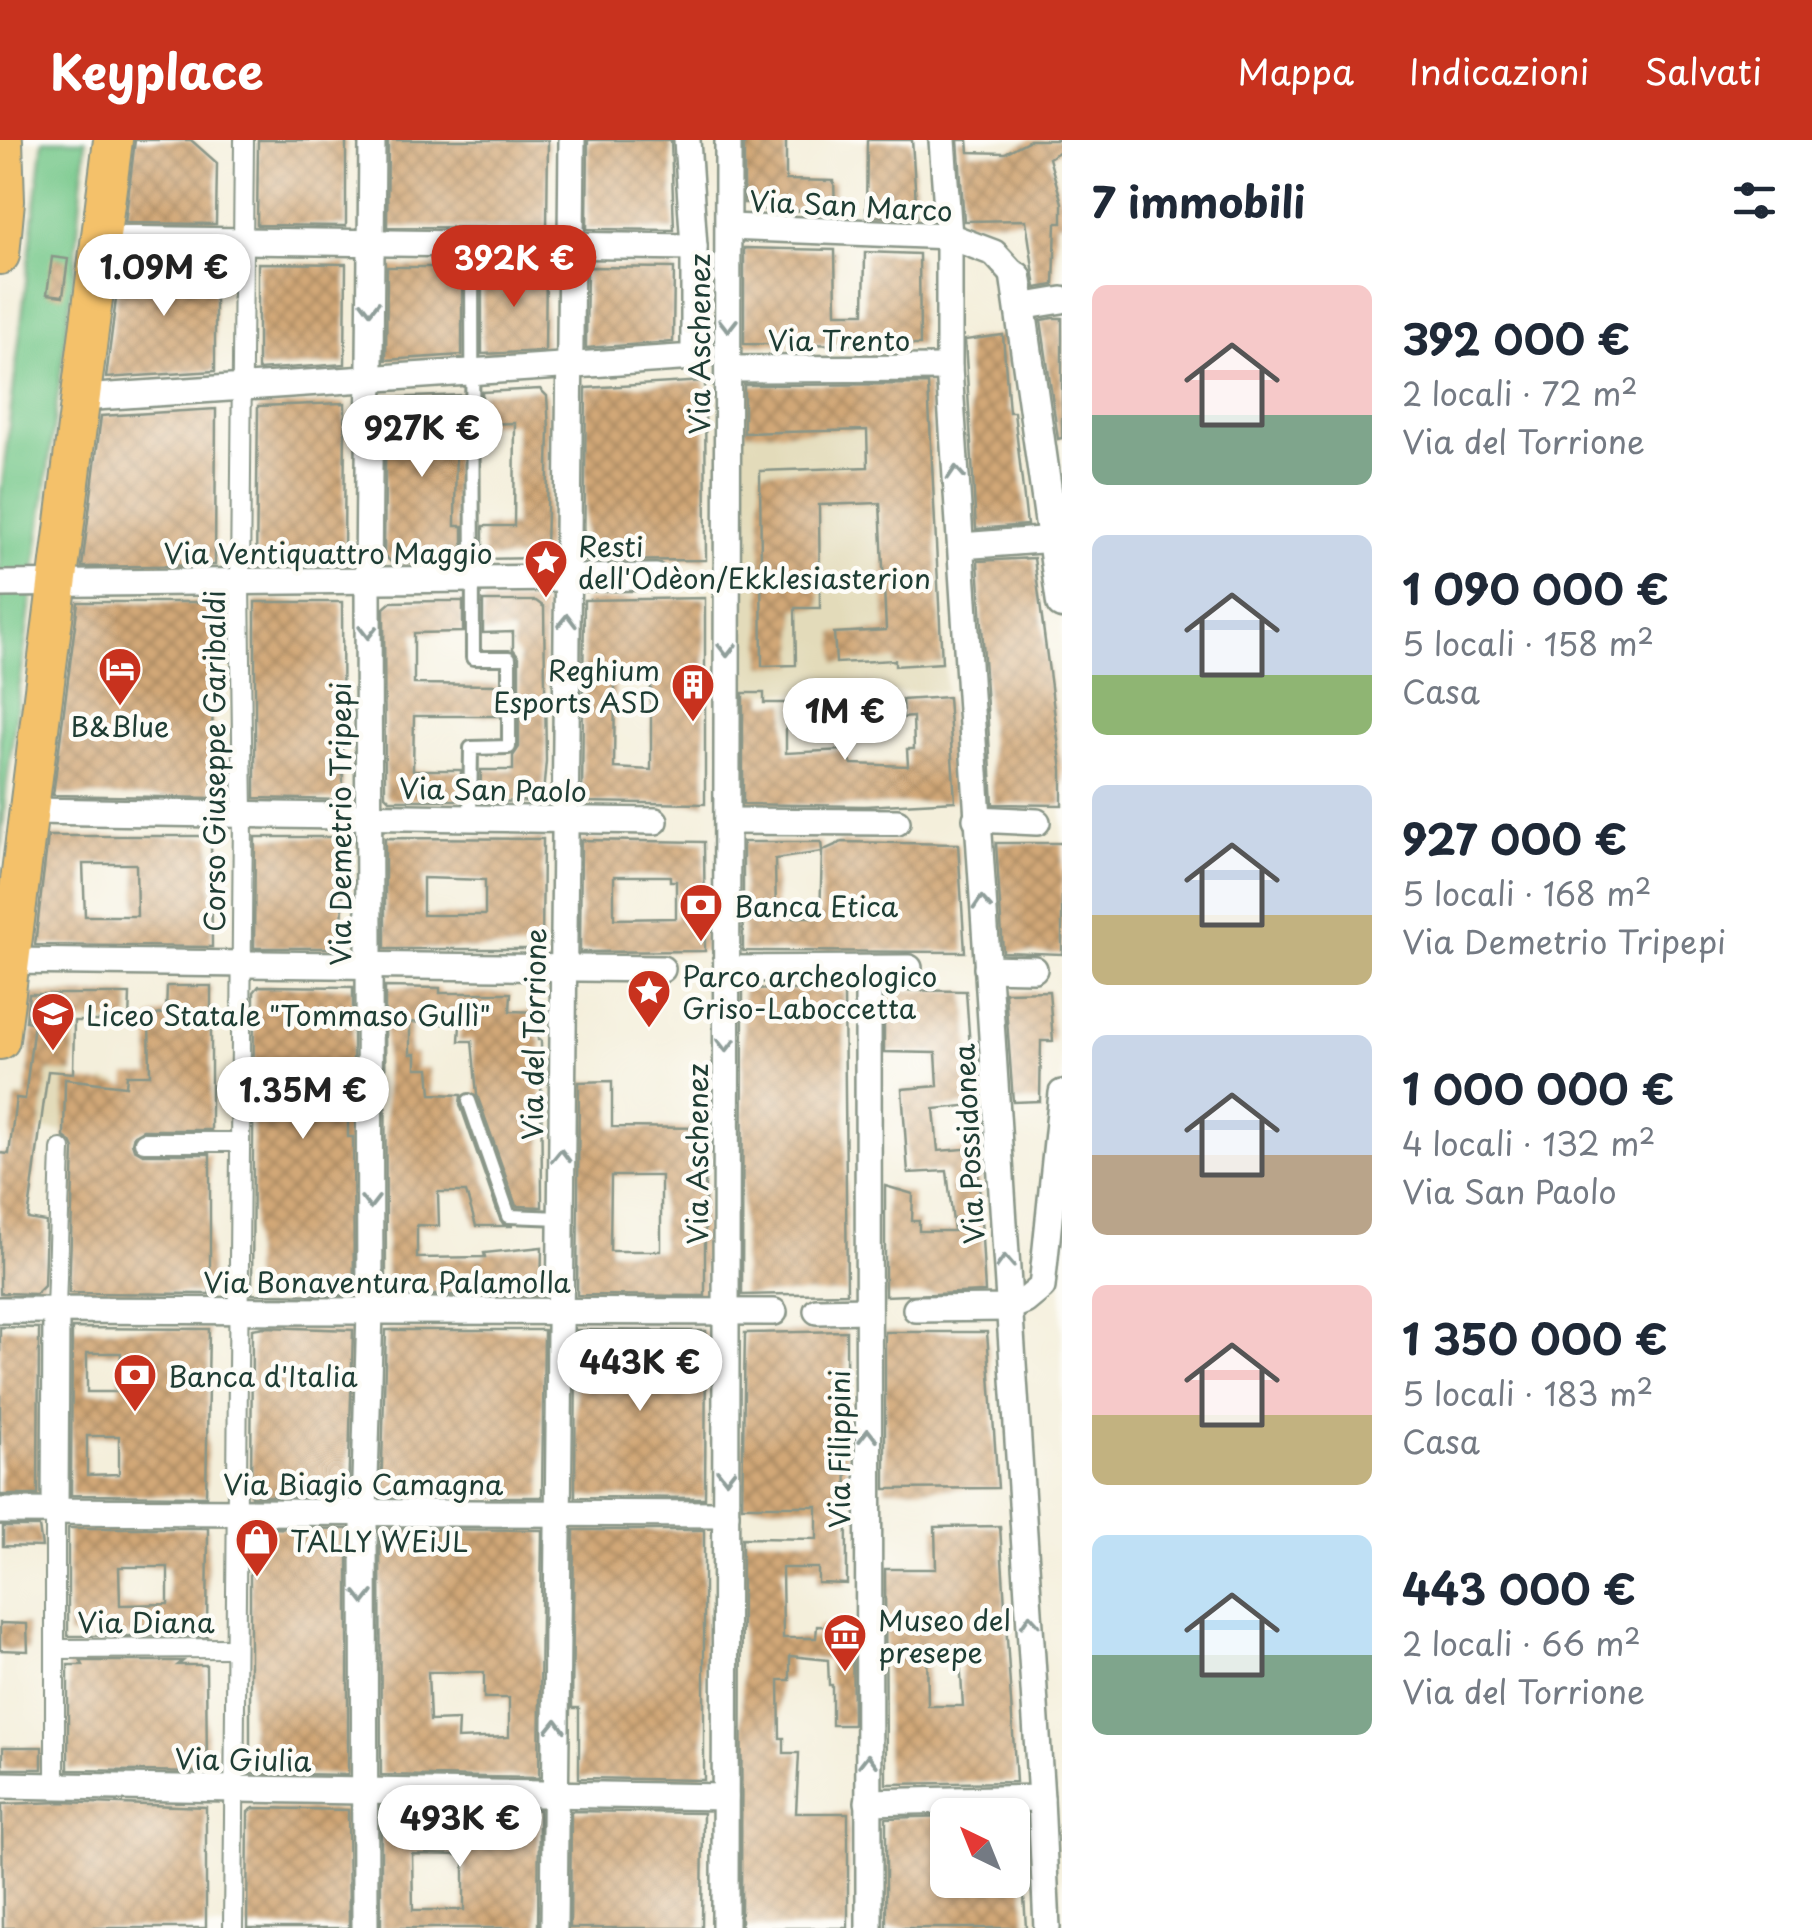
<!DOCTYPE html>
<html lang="it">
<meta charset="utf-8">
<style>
:root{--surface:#fff;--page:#f6f6f7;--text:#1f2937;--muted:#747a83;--accent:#c8321e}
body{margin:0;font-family:"Playpen Sans",sans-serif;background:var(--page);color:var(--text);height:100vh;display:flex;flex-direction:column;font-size:38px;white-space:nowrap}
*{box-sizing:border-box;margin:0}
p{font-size:32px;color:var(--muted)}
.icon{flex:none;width:55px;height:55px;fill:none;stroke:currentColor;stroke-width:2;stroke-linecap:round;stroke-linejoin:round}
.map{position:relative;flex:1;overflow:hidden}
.panel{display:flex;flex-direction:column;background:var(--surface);width:750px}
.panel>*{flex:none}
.needle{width:65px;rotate:317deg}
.fabs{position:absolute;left:930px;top:1658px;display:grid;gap:20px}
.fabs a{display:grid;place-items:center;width:100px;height:100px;border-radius:15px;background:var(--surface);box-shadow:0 2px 8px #0004;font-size:50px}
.price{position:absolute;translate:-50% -85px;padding:0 22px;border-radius:35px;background:#fff;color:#222;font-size:32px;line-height:65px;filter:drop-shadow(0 2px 5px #0008)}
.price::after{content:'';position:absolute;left:50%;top:60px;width:30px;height:22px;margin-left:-15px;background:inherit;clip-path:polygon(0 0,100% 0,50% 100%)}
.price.on{background:var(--accent);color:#fff}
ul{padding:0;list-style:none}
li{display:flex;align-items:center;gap:30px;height:250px;padding:0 30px}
li span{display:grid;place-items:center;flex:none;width:280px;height:200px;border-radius:15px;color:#555}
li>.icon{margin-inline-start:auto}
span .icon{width:120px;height:120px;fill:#fffc;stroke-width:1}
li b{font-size:42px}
h2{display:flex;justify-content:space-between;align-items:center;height:120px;padding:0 30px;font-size:42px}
header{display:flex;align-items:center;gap:60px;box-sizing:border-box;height:140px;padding:0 50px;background:var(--accent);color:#fff}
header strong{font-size:48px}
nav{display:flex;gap:55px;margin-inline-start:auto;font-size:35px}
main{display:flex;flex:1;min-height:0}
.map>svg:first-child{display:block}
</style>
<header>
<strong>Keyplace</strong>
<nav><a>Mappa</a><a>Indicazioni</a><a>Salvati</a></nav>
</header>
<main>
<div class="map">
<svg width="1062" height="1788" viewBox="0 0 1062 1788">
<defs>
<pattern id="building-cross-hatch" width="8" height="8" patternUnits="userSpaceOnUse" patternTransform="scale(2.5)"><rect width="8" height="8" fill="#d1a777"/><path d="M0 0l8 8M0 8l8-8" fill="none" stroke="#a98962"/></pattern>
</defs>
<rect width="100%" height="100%" fill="#fdfcf7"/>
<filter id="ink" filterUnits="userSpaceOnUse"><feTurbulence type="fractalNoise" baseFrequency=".01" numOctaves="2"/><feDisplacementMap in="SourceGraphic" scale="20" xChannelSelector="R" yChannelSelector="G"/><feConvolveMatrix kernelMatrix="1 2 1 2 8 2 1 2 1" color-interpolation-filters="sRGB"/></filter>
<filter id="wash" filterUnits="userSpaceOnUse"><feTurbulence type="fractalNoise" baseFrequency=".0048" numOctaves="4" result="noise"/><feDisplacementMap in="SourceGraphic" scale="40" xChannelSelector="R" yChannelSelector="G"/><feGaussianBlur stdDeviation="2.25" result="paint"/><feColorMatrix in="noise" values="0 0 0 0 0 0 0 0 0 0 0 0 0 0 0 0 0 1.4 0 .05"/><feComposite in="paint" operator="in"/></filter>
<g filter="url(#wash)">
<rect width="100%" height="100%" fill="#f4efdb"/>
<g fill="#e3dbba">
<polygon points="867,241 927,241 946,552 740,553 738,293 867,290"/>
<polygon points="30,852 132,854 131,885 79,884 69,962 99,965 103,940 120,943 113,995 14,988 16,956 25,957 34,885 27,884"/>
</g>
<polygon fill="#75c789" stroke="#4a825e" stroke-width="2.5" points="43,0 86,0 75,125 7,643 0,720 0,361"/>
<g id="blocks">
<g fill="url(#building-cross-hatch)" fill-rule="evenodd">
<polygon points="135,0 191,0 217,23 216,84 125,83"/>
<polygon points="258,0 346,0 346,86 257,85"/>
<polygon points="388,0 548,0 547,88 387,87"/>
<polygon points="588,0 671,0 674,90 587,89"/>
<polygon points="744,0 786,0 786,40 834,41 835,71 764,70 764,63 744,63"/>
<polygon points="867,0 912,0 917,78 866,76"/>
<polygon points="958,0 968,0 969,12 1005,13 1030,0 1062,0 1062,10 1049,18 1062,63 1062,83 1056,83 1054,145 1036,148 1026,80 964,81"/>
<polygon points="744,108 835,110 836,173 864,173 865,112 919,114 920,205 744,204"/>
<polygon points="52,117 68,119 63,156 47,154"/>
<polygon points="121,120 215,122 215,231 106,238"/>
<polygon points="258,123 346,124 345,224 258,230"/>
<polygon points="387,127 462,127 462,215 386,220"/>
<polygon points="482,127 546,127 545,211 482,214"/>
<polygon points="587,127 674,128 673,202 586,208"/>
<polygon points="1053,178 1062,178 1062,298 1058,299 1041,180"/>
<polygon points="1003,195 1009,272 1014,272 1027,385 976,389 965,200"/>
<polygon points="705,241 706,420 584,421 586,248"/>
<polygon points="928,244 942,523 895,526 895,520 836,523 834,493 886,490 880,363 819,365 820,468 795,468 796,525 762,526 760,331 868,327 867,290 744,293 744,245"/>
<polygon points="540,249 547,256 549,289 546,411 540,418 483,419 483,386 514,386 515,283 482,284 482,252"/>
<polygon points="462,255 462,284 456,285 455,386 463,386 463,419 455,419 456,422 392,423 384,415 386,258"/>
<polygon points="345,263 344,423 256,425 258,266"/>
<polygon points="216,269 215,425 82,427 101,276"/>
<polygon points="1034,418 1062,630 1062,665 993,664 978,421"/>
<path d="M705,458V664L582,662L584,460ZM615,539L651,541V630L614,628Z"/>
<polygon points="439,461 463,461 463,492 414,493 414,544 499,545 499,576 414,576 413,630 461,630 460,660 390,660 385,655 384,468 391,462"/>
<polygon points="483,461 536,461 544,467 546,621 543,654 537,661 480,662 481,630 513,630 513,616 519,607 519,517 513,509 513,492 483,493"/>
<polygon points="78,462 213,462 212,658 53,655"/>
<polygon points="255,462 342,462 343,660 255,658"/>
<polygon points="743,553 764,553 764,563 786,563 786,613 844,610 852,624 908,626 907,609 914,609 913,577 903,578 902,560 948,557 955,661 865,666 743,664"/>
<path d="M48,696H211L212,807L35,805ZM83,724H136L137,776H85Z"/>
<polygon points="255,697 344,697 342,808 254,808"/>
<path d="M385,698L543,699L542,809H385ZM423,738L485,740V775H423Z"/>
<path d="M581,700L704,702L705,811L580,812ZM614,736H670V741H676V778L614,779Z"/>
<path d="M743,702H821L822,711L842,702L958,704L965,812L743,811ZM822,712L820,777H776L775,719Z"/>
<polygon points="996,703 1062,703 1062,814 1003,812"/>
<polygon points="167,846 211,846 211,990 143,990 134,995 132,1003 134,1009 143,1014 210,1014 210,1154 69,1153 74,1009 71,1002 64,997 65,939 126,946 127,935 150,935 149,878 166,872"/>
<polygon points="259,846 353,847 353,956 348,956 348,997 353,997 354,1155 252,1154 254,852"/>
<polygon points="385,847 440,848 440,853 511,853 510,871 537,872 538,900 541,900 542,1067 516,1066 477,955 472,901 459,901 460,885 410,882 410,914 416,914 416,928 429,928 431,954 461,955 460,964 500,1079 504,1085 513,1086 476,1086 466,1052 438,1052 439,1086 417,1085 417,1118 485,1117 484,1113 542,1107 541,1155 386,1155"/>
<polygon points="743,849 844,851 847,1153 742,1155"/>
<polygon points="884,850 966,851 974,965 934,969 938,1011 977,1008 985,1152 885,1156 885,1046 913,1054 912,1081 919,1081 919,1091 954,1091 947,1031 908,1033 902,949 938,946 936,913 884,912"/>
<polygon points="1049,851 1053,901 1041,901 1040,961 1013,962 1005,852"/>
<polygon points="29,854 130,854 129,881 74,881 73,933 48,931 28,1079 46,1082 44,1146 36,1154 0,1153 0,1013 9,1014 16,958 25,959 34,883 26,881"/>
<path d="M612,941V987L705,988V1156L577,1155L579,942ZM611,1036H661V1111H610Z"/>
<polygon points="0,1187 39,1188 38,1355 0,1355"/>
<polygon points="264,1187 353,1190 348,1356 251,1356 252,1189"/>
<path d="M72,1188L209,1189L206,1356L71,1355ZM87,1213H121L119,1252H87ZM87,1296H119V1334L87,1335Z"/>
<polygon points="386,1190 544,1190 542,1357 491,1357 491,1354 381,1356"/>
<polygon points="576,1190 706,1191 705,1358 575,1357"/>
<polygon points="846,1191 847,1444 818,1443 818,1428 782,1428 783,1498 816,1498 817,1486 852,1487 853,1585 832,1585 832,1545 829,1545 828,1520 790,1516 790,1540 779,1540 780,1598 784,1598 784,1613 799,1613 796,1673 848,1673 848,1788 741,1788 742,1398 817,1399 817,1366 742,1366 745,1193"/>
<polygon points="885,1192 987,1192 998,1348 885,1349"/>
<path d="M1000,1386L1016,1642L886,1644L885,1429H936L935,1387ZM959,1505L963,1566H928L927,1506Z"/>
<polygon points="3,1387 39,1387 42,1407 3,1406"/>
<path d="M68,1388H208L207,1496H68ZM119,1427H168V1464L120,1465Z"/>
<polygon points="250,1388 348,1389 348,1635 250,1633"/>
<path d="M380,1389L542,1390L539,1638L381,1635ZM428,1532H484V1558H509V1597L457,1599L458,1580L430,1581Z"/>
<polygon points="574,1390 704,1390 704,1640 579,1638 579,1568 572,1568"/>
<polygon points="0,1483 27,1484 28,1511 0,1510"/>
<polygon points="81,1521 183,1521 178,1525 206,1525 207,1632 68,1630 68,1525 83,1525"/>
<rect x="3" y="1607" width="39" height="22"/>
<polygon points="62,1662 206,1667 206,1788 3,1788 2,1664"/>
<polygon points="254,1668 348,1670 349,1788 247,1788 248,1672"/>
<path d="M381,1668H420V1678H464V1669L539,1670L538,1788H381ZM412,1714L464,1715V1770H413Z"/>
<polygon points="571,1671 703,1673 702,1788 570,1788"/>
<polygon points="947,1676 948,1740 1023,1740 1026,1788 886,1788 886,1678"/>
</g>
</g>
</g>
<g filter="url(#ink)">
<use href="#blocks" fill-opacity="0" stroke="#8a9688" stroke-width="2.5"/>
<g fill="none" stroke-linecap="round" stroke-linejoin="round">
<defs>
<g id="service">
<polyline points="470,678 471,608 509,607 509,518 473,518 472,104"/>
<polyline points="469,961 509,1076 561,1078"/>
</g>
<g id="pedestrian">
<polyline points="144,1002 239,1002"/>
<polyline points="56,1170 61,1009"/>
<polyline points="57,1509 235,1508"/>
<polyline points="55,1645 55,1372"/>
<polyline points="233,1788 243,675 240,443 244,0"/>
</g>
<g id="minor">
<polyline points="942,0 949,96 949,228 1041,1658 1047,1788"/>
<polyline points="729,87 949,96 994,113 1016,137"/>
<polyline points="100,99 694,107"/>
<polyline points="1020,167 1062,160"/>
<polyline points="728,229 949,228"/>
<polyline points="81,258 694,217 694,107 687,0"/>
<polyline points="961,406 1054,399"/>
<polyline points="0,444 656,437"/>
<polyline points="30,671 655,681"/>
<polyline points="976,679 1037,682"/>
<polyline points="727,681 897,682"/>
<polyline points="8,821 662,829"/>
<polyline points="987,828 1034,829"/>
<polyline points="727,829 909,828"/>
<polyline points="868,829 869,1788"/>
<polyline points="916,1169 1008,1168 1025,1161 1042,1147 1062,953"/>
<polyline points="0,1170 774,1172"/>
<polyline points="817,1171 868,1170"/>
<polyline points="0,1371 726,1374"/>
<polyline points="55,1372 56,1170"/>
<polyline points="0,1645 725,1657"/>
<polyline points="868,1662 1041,1658"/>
<polyline points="365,1788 364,1373 370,1171 368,442 372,0"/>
<polyline points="554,1788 572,0"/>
<polyline points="725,1788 728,0"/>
</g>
<polyline id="tertiary" points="1016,137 1062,463"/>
<g id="primary">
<polyline points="0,115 5,61 3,0"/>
<polyline points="0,900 113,0"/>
</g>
</defs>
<use href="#service" stroke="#8a9688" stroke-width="18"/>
<use href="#pedestrian" stroke="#8a9688" stroke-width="22"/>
<use href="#minor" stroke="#8a9688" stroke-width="30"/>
<use href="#tertiary" stroke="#8a9688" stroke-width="35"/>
<use href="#primary" stroke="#8a9688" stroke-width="42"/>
<use href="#service" stroke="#fff" stroke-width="12"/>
<use href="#pedestrian" stroke="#fff" stroke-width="18"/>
<use href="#minor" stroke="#fff" stroke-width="25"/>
<use href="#tertiary" stroke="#fff" stroke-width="30"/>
<use href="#primary" stroke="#f4c16b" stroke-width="38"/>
</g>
<defs><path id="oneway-chevron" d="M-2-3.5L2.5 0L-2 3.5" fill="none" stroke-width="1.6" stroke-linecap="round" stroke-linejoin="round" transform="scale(2.5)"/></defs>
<g stroke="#8f9e9a">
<use href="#oneway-chevron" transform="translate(370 167) rotate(90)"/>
<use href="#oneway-chevron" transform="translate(728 185) rotate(90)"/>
<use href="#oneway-chevron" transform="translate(956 333) rotate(-94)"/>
<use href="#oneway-chevron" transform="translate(567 481) rotate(-89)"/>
<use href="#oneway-chevron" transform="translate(368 492) rotate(90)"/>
<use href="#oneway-chevron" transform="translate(727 510) rotate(90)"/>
<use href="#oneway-chevron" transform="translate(982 763) rotate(-94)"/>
<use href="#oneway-chevron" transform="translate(726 905) rotate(90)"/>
<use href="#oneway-chevron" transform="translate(561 1016) rotate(-89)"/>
<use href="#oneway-chevron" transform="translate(370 1062) rotate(90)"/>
<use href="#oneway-chevron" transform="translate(1005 1122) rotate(-93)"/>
<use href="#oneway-chevron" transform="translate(868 1296) rotate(-90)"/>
<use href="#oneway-chevron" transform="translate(726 1335) rotate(90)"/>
<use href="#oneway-chevron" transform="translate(364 1457) rotate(90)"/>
<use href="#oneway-chevron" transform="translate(1030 1481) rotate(-94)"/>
<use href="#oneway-chevron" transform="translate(556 1586) rotate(-89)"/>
<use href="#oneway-chevron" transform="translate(868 1621) rotate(-90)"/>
</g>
</g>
<defs>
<symbol id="sight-pin" viewBox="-11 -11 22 30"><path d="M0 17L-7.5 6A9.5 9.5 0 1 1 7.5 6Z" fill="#c8321e" stroke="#fdfcf7"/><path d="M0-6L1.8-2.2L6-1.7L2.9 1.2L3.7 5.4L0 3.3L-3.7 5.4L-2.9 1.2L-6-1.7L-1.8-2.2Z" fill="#fff"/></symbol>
<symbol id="hotel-pin" viewBox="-11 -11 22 30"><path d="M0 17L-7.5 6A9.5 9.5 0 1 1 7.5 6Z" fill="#c8321e" stroke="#fdfcf7"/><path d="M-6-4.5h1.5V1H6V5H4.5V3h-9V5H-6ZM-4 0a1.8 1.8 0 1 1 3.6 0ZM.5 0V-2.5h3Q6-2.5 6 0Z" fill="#fff"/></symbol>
<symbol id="building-pin" viewBox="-11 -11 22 30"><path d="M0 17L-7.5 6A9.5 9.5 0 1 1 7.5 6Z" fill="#c8321e" stroke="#fdfcf7"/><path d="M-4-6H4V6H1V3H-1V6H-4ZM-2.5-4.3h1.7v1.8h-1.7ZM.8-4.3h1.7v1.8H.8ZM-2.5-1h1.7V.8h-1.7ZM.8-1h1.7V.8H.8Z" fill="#fff"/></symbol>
<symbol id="bank-pin" viewBox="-11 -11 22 30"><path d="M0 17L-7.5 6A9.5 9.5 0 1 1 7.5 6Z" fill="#c8321e" stroke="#fdfcf7"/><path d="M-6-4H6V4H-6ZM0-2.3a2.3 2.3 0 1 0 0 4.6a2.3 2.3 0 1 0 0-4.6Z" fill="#fff"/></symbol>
<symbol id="school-pin" viewBox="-11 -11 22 30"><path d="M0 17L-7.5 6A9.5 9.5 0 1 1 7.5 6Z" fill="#c8321e" stroke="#fdfcf7"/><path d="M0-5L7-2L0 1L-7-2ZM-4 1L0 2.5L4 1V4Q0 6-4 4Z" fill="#fff"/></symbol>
<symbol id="shop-pin" viewBox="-11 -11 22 30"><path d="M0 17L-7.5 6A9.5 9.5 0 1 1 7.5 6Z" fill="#c8321e" stroke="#fdfcf7"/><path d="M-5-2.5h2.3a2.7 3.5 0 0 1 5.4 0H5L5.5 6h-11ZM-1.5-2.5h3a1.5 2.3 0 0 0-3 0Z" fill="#fff"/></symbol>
<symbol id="museum-pin" viewBox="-11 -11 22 30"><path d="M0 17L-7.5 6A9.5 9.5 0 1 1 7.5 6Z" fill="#c8321e" stroke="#fdfcf7"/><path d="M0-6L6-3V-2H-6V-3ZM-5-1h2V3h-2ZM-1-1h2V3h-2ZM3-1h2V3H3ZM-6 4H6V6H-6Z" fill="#fff"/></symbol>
</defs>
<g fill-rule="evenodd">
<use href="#sight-pin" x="521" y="396" width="50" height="68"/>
<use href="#hotel-pin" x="95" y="504" width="50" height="68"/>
<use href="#building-pin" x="668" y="520" width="50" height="68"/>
<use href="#bank-pin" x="676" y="740" width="50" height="68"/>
<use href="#sight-pin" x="624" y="826" width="50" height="68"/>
<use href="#school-pin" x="28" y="849" width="50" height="68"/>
<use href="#bank-pin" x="110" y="1210" width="50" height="68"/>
<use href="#shop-pin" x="232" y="1375" width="50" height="68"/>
<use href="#museum-pin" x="820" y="1470" width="50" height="68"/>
</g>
<g text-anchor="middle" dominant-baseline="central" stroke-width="9" stroke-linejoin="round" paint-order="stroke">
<g font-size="28" fill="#1f3d34" stroke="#fdfcf7">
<text transform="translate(851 65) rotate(3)">Via San Marco</text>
<text x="839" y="199">Via Trento</text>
<text transform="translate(698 204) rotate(-90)">Via Aschenez</text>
<text x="328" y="412">Via Ventiquattro Maggio</text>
<text transform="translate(213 621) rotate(-90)">Corso Giuseppe Garibaldi</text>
<text transform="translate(493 649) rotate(1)">Via San Paolo</text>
<text transform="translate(339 684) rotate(-90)">Via Demetrio Tripepi</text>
<text transform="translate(533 894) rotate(-89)">Via del Torrione</text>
<text transform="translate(968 1004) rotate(-93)">Via Possidonea</text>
<text transform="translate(696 1014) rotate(-90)">Via Aschenez</text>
<text x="387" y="1141">Via Bonaventura Palamolla</text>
<text transform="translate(838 1309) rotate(-90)">Via Filippini</text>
<text x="363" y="1343">Via Biagio Camagna</text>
<text x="146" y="1481">Via Diana</text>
<text transform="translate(243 1619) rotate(1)">Via Giulia</text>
</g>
<g font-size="28" fill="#1f3d34" stroke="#fdfcf7" text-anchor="start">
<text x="578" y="405">Resti<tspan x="578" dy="32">dell'Odèon/Ekklesiasterion</tspan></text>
<text x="660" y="529" text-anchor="end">Reghium<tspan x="660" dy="32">Esports ASD</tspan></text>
<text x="120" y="585" text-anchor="middle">B&amp;Blue</text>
<text x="734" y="765">Banca Etica</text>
<text x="682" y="835">Parco archeologico<tspan x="682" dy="32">Griso-Laboccetta</tspan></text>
<text x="86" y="874">Liceo Statale "Tommaso Gullì"</text>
<text x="168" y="1235">Banca d'Italia</text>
<text x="290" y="1400">TALLY WEiJL</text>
<text x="878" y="1479">Museo del<tspan x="878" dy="32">presepe</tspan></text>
</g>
</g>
</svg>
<div class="fabs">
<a><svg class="needle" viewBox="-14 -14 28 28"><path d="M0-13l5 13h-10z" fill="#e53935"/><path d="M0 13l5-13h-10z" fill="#747a83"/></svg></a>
</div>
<b class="price on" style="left:514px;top:170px">392K €</b>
<b class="price" style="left:164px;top:179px">1.09M €</b>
<b class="price" style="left:422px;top:340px">927K €</b>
<b class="price" style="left:845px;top:623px">1M €</b>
<b class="price" style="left:303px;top:1002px">1.35M €</b>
<b class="price" style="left:640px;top:1274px">443K €</b>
<b class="price" style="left:460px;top:1730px">493K €</b>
</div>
<section class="panel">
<h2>7 immobili<svg class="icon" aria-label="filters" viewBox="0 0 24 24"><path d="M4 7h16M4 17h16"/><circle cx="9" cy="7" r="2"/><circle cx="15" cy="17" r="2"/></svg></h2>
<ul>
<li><span style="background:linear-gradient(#f6c9c9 65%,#7fa58c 0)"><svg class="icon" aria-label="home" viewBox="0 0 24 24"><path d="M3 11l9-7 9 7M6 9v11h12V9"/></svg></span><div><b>392 000 €</b><p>2 locali · 72 m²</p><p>Via del Torrione</p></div></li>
<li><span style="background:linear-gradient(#c9d6e8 70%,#8fb573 0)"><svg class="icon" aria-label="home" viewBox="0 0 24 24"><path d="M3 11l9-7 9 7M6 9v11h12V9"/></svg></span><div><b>1 090 000 €</b><p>5 locali · 158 m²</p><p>Casa</p></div></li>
<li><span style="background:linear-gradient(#c9d6e8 65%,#c2b280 0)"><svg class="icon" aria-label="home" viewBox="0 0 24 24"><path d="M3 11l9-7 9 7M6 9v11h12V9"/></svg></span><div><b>927 000 €</b><p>5 locali · 168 m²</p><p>Via Demetrio Tripepi</p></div></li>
<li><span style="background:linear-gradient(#c9d6e8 60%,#b9a48a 0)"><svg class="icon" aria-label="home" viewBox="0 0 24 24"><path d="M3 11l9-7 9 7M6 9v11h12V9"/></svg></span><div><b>1 000 000 €</b><p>4 locali · 132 m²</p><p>Via San Paolo</p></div></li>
<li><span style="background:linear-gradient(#f6c9c9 65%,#c2b280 0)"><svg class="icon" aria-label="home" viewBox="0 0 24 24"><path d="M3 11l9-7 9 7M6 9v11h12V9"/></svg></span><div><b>1 350 000 €</b><p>5 locali · 183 m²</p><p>Casa</p></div></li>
<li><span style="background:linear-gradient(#bfe0f5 60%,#7fa58c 0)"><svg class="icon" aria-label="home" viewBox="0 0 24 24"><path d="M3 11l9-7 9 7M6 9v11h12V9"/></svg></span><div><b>443 000 €</b><p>2 locali · 66 m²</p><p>Via del Torrione</p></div></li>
</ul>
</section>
</main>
